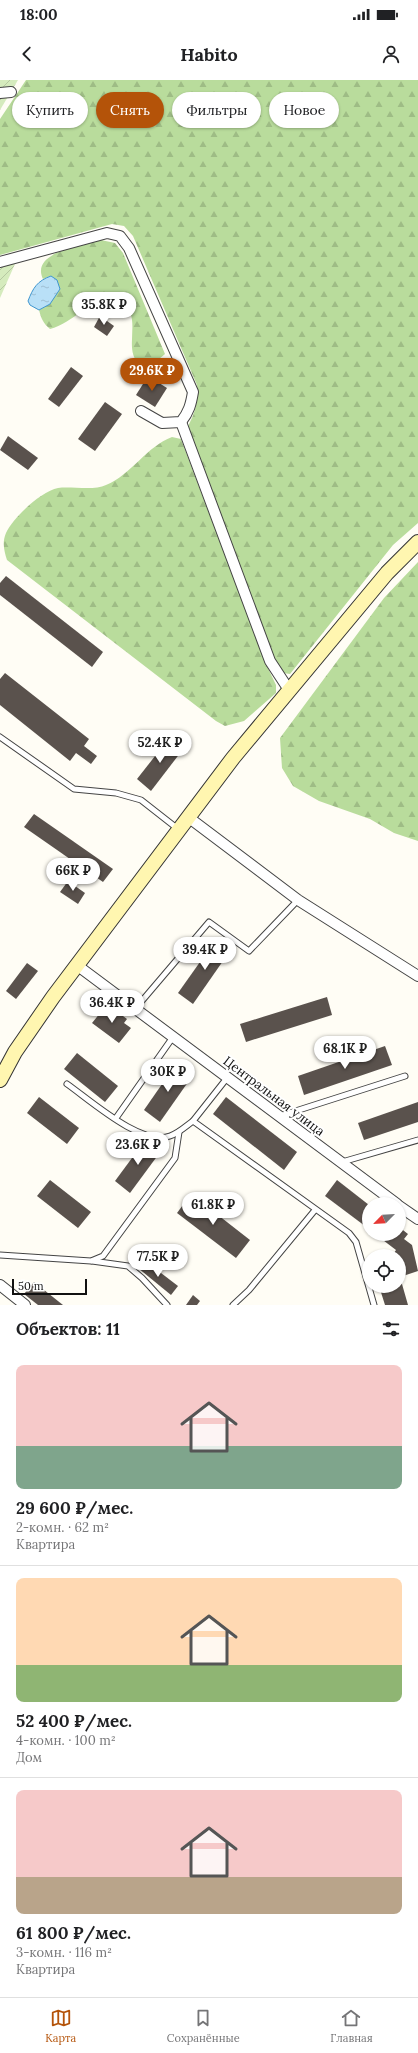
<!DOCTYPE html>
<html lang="ru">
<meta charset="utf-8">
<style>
:root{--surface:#fff;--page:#f2f2f2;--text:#202124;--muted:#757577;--line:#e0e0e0;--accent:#b45309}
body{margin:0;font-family:Lora,serif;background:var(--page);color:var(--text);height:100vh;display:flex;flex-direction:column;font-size:15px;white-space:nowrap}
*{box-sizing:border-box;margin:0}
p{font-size:13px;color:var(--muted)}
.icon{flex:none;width:22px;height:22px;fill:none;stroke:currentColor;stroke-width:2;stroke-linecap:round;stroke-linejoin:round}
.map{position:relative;height:1225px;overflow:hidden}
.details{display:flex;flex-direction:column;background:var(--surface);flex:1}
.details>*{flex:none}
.banner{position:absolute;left:12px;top:12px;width:394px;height:36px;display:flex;gap:8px}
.needle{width:26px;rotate:246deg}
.fabs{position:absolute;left:362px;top:1117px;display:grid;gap:8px}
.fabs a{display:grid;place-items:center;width:44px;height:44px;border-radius:50%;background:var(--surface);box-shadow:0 1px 3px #0004;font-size:20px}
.scale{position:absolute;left:12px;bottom:10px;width:75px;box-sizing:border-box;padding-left:4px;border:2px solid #111;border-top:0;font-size:11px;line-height:14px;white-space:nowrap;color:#111;-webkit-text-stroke:3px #fff;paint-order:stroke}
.price{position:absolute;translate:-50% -34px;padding:0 9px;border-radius:14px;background:#fff;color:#222;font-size:13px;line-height:26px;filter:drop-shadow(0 1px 2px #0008)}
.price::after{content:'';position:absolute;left:50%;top:24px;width:12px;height:9px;margin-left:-6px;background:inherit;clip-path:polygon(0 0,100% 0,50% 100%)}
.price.on{background:var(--accent);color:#fff}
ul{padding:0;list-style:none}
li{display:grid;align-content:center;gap:8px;height:212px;padding:0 16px}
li+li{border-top:1px solid var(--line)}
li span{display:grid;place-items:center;height:124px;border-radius:8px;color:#555}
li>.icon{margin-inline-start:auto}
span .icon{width:72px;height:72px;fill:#fffc;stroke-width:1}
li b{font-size:17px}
h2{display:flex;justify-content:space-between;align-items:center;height:48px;padding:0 16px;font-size:17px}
.tag{padding:0 14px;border-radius:18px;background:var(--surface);box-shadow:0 1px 3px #0004;font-size:14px;line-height:36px}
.tag.on{background:var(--accent);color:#fff}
.status{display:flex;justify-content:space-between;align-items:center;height:28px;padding:0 20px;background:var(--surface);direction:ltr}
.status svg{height:11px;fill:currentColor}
header{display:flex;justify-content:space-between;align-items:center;height:52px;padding:0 16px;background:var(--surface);font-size:18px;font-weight:700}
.tab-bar{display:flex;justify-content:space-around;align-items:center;height:56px;border-top:1px solid var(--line);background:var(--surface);font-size:11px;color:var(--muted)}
.tab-bar a{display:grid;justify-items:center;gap:2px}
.tab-bar .on{color:var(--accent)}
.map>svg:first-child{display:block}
</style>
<div class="status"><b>18:00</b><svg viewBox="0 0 49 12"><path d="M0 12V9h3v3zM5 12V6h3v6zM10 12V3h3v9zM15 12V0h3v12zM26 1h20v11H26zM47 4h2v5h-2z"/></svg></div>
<header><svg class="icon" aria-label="back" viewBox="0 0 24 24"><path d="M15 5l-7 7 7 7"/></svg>Habito<svg class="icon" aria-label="person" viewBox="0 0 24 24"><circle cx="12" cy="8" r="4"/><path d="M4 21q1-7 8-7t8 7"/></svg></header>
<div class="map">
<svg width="418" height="1225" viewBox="0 0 418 1225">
<defs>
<pattern id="forest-firs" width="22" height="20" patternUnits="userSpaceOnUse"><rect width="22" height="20" fill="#b9dc9c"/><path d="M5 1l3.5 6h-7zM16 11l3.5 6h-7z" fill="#9ebc85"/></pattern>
<pattern id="garden-furrows" width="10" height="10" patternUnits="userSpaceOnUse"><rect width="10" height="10" fill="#d5ebbd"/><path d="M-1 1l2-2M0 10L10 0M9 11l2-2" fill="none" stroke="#b6c8a1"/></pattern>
<pattern id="water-ripples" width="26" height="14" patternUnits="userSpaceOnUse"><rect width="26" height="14" fill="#b9e0f7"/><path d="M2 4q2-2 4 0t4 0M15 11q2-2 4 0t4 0" fill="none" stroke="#9ebfd3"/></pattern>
</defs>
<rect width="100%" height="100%" fill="#fffdf5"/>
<g fill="url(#forest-firs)">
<path d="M26,0H418V443L393,465L290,594L283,593L273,579L188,346C196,332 198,320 197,305L133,156L124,146L112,144L0,175V39Z"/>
<path d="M101,160L115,163L123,173L165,274C157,281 151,285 140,285C127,274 134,256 132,240C131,231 126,225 121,218C93,213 75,243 50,249C43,243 41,238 39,230L50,224L51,196L43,199C30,172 83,165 101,160Z"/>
<path d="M172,357L181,359L266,584L276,605V613L244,641L225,646L216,641L7,480C4,471 2,462 6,453C13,438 41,411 58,408C71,406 94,411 106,405C131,395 147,366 172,357Z"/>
<polygon points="418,482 418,761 394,753 370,739 319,721 293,706 282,688 280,658 384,518"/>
</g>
<g fill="url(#garden-furrows)">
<polygon points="0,0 18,0 0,30"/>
<polygon points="18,177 0,218 0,182"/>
</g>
<path fill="url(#water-ripples)" stroke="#3f96cf" d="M51,196L57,200L60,209L50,224L39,230L30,225L28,221C33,208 37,201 51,196Z"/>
<g fill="#5a524d">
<polygon points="100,236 114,246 107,256 94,247"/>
<polygon points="71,287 83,296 59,327 48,319"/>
<polygon points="148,296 167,308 155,327 136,315"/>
<polygon points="105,322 122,334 95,371 78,359"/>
<polygon points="8,356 38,378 28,390 0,370"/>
<polygon points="6,496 103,572 92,587 0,515 0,503"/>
<polygon points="5,593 89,659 84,666 97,676 91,684 76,673 70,681 0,625 0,599"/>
<polygon points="170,657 184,668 151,711 137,699"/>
<polygon points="34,734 113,789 103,802 24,747"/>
<polygon points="68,801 85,813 78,824 60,812"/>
<polygon points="217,858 232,868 193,924 178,913"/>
<polygon points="27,883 38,891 16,919 6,911"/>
<polygon points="327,917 332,935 246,962 240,944"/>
<polygon points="105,927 113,934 115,930 127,939 124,943 131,948 119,963 92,943"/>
<polygon points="385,966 392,985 304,1015 298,996"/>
<polygon points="77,973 118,1006 105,1022 64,989"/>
<polygon points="176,984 193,995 160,1042 144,1030"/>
<polygon points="39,1017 79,1048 67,1064 27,1033"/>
<polygon points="226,1017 297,1072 284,1090 213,1034"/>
<polygon points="418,1022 418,1042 364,1060 358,1043"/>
<polygon points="146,1059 161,1071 130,1113 115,1101"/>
<polygon points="50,1100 91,1132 78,1148 37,1116"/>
<polygon points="337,1100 369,1125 369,1149 325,1116"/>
<polygon points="191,1114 250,1160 236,1178 177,1133"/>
<polygon points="399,1147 408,1154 404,1159 412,1165 418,1191 400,1197 408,1225 385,1225 379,1206 399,1206 399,1176 392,1176 396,1170 375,1154 399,1154"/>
<polygon points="144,1180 178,1206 171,1215 138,1188"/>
<polygon points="34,1202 63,1225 38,1225 24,1214"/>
<polygon points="193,1215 200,1221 197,1225 186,1225"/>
</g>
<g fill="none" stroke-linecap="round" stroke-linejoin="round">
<defs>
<g id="lane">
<polyline points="0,657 74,709 116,713 141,720 178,749"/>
<polyline points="135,929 209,842 249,871 298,820"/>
<path d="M67,1004C90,1020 142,1067 170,1056C179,1053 186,1046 193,1041L349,1153L356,1162L374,1225"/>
<polyline points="280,1036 405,996"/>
<polyline points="116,1038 173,957"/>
<polyline points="193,1041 227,998"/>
<polyline points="342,1082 418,1060"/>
<polyline points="0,1175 91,1181 103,1176 175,1078 179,1052"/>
<polyline points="92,1181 128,1186 142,1198 167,1225"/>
<polyline points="233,1225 249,1210 315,1130"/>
</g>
<g id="street">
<polyline points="0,13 11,12"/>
<path d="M0,182L107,153L120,156L129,168L193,312C191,324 189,332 181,342L162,343L141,331"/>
<polyline points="181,342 270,581 289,610"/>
<polyline points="188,737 298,820 418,896"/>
<polyline points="78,886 397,1124"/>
<polyline points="399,1126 418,1139"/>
<polyline points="0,1205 25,1225"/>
</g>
<polyline id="secondary" points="0,1000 15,972 53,917 233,678 387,493 418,462"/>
</defs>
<use href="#lane" stroke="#444" stroke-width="7"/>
<use href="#street" stroke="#444" stroke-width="12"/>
<use href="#secondary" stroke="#333" stroke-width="16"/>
<use href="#lane" stroke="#fff" stroke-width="5"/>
<use href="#street" stroke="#fff" stroke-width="10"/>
<use href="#secondary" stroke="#fff6b0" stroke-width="14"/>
</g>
<g text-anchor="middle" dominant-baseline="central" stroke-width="4" stroke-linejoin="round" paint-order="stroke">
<g font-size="13" fill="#111" stroke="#fff">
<text transform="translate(274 1016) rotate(37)">Центральная улица</text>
</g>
</g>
</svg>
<div class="fabs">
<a><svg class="needle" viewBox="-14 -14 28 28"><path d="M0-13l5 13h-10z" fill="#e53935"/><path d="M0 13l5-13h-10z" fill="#757577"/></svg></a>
<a><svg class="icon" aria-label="locate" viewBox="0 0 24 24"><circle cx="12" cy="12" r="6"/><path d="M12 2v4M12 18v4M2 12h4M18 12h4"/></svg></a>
</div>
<div class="scale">50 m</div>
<b class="price" style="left:104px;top:246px">35.8K ₽</b>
<b class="price on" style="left:152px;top:312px">29.6K ₽</b>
<b class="price" style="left:160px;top:684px">52.4K ₽</b>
<b class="price" style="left:73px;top:812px">66K ₽</b>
<b class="price" style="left:205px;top:891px">39.4K ₽</b>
<b class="price" style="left:112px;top:944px">36.4K ₽</b>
<b class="price" style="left:345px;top:990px">68.1K ₽</b>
<b class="price" style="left:168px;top:1013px">30K ₽</b>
<b class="price" style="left:138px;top:1086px">23.6K ₽</b>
<b class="price" style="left:213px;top:1146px">61.8K ₽</b>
<b class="price" style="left:158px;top:1198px">77.5K ₽</b>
<div class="banner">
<a class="tag">Купить</a>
<a class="tag on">Снять</a>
<a class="tag">Фильтры</a>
<a class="tag">Новое</a>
</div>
</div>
<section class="details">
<h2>Объектов: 11<svg class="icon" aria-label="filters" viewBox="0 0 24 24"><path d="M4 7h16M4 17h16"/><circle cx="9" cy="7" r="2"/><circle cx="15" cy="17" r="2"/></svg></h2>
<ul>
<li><span style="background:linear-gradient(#f6c9c9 65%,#7fa58c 0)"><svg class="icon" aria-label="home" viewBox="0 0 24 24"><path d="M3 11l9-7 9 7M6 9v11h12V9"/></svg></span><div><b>29 600 ₽/мес.</b><p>2-комн. · 62 m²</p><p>Квартира</p></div></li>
<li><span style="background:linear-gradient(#ffd9b3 70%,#8fb573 0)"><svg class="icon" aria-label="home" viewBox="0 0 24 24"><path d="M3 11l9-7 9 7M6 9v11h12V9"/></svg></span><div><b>52 400 ₽/мес.</b><p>4-комн. · 100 m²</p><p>Дом</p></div></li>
<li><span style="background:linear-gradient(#f6c9c9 70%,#b9a48a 0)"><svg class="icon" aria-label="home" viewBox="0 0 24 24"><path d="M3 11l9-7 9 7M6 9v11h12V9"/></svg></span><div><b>61 800 ₽/мес.</b><p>3-комн. · 116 m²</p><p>Квартира</p></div></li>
</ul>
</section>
<nav class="tab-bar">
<a class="on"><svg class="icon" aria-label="map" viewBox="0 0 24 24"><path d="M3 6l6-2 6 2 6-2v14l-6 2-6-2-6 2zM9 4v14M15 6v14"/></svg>Карта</a>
<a><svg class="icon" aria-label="saved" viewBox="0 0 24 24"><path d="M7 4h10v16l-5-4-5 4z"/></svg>Сохранённые</a>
<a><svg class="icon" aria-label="home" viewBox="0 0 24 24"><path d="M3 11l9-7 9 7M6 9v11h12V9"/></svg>Главная</a>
</nav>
